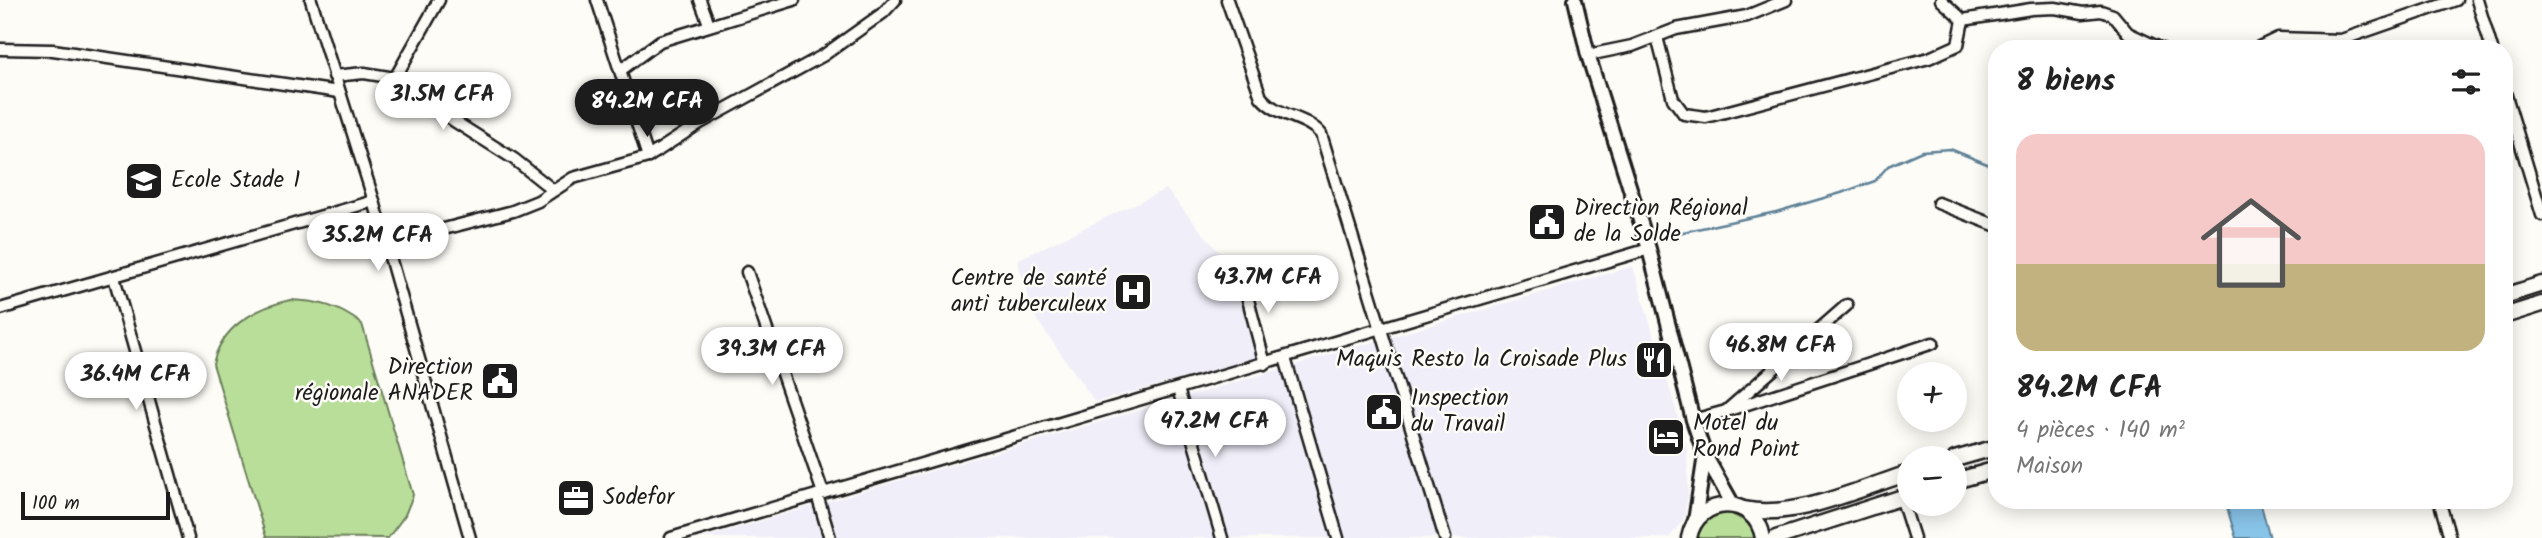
<!DOCTYPE html>
<html lang="fr">
<meta charset="utf-8">
<style>
:root{--surface:#fff;--page:#f6f6f6;--text:#222;--muted:#767676;--accent:#1c1c1c}
body{margin:0;font-family:Kalam,sans-serif;background:var(--page);color:var(--text);height:100vh;display:flex;flex-direction:column;font-size:26px;white-space:nowrap}
*{box-sizing:border-box;margin:0}
p{font-size:23px;color:var(--muted)}
.icon{flex:none;width:38px;height:38px;fill:none;stroke:currentColor;stroke-width:2;stroke-linecap:round;stroke-linejoin:round}
.map{position:relative;flex:1;overflow:hidden}
.sheet{position:absolute;left:1988px;top:40px;width:525px;height:469px;display:flex;flex-direction:column;background:var(--surface);border-radius:28px;box-shadow:0 4px 18px #0003}
.sheet>*{flex:none}
.fabs{position:absolute;left:1897px;top:362px;display:grid;gap:14px}
.fabs a{display:grid;place-items:center;width:70px;height:70px;border-radius:50%;background:var(--surface);box-shadow:0 4px 18px #0003;font-size:35px}
.scale{position:absolute;left:21px;bottom:18px;width:149px;box-sizing:border-box;padding-left:7px;border:4px solid #1c1c1c;border-top:0;font-size:19px;line-height:24px;white-space:nowrap;color:#1c1c1c;-webkit-text-stroke:5px #fdfcf7;paint-order:stroke}
.price{position:absolute;translate:-50% -60px;padding:0 16px;border-radius:24px;background:#fff;color:#222;font-size:23px;line-height:46px;filter:drop-shadow(0 2px 4px #0008)}
.price::after{content:'';position:absolute;left:50%;top:42px;width:21px;height:16px;margin-left:-10px;background:inherit;clip-path:polygon(0 0,100% 0,50% 100%)}
.price.active{background:var(--accent);color:#fff}
ul{padding:0;list-style:none}
li{display:grid;align-content:center;gap:14px;height:371px;padding:0 28px}
li span{display:grid;place-items:center;height:217px;border-radius:21px;color:#555}
li>.icon{margin-inline-start:auto}
span .icon{width:126px;height:126px;fill:#fffc;stroke-width:1}
li b{font-size:30px}
h2{display:flex;justify-content:space-between;align-items:center;height:84px;padding:0 28px;font-size:30px}
.map>svg:first-child{display:block}
</style>
<div class="map">
<svg width="2542" height="538" viewBox="0 0 2542 538">
<rect width="100%" height="100%" fill="#fdfcf7"/>
<filter id="ink" filterUnits="userSpaceOnUse"><feTurbulence type="fractalNoise" baseFrequency=".0143" numOctaves="2"/><feDisplacementMap in="SourceGraphic" scale="14" xChannelSelector="R" yChannelSelector="G"/><feConvolveMatrix kernelMatrix="1 2 1 2 8 2 1 2 1" color-interpolation-filters="sRGB"/></filter>
<g filter="url(#ink)">
<g fill="#f0eef9">
<polygon points="1166,189 1234,270 1258,358 1095,402 1033,314 1017,260"/>
<polygon points="1633,266 1687,447 1688,497 1684,519 1669,538 703,538"/>
</g>
<g fill="#b9de99" stroke="#6a7d5a" stroke-width="2">
<path d="M290,300C320,301 338,306 362,324L413,495L405,515L388,538L266,537L213,364C221,327 255,308 290,300Z"/>
<polygon points="1728,512 1749,523 1756,538 1696,538 1706,519"/>
</g>
<polygon fill="#88c3e8" stroke="#5d8096" stroke-width="2" points="2225,501 2260,501 2270,538 2236,538"/>
<g fill="none" stroke-linecap="round" stroke-linejoin="round">
<polyline stroke="#5d8096" stroke-width="2.5" points="1669,235 1776,212 1841,193 1875,181 1888,166 1922,151 1950,149 1997,168"/>
<defs>
<g id="minor">
<polyline points="311,0 374,201 470,538"/>
<polyline points="597,0 648,157"/>
<polyline points="700,0 709,24"/>
<path d="M1227,0L1261,97C1277,117 1306,116 1321,134L1445,538"/>
<polyline points="1941,0 1963,20 2031,9 2055,8 2083,13 2101,11 2113,15 2128,33 2162,49"/>
<polyline points="2477,0 2492,49"/>
<polyline points="1657,37 1673,99 1684,114 1706,117 1929,58 1958,45 1963,20"/>
<polyline points="0,49 53,50 339,92"/>
<polyline points="2255,49 2278,38 2341,40 2456,0"/>
<polyline points="1588,55 1632,46 1676,29 1747,16 1786,0"/>
<polyline points="621,70 660,41 794,0"/>
<polyline points="334,76 364,73 395,78 454,121 514,159 553,190"/>
<polyline points="395,78 439,0"/>
<polyline points="2504,89 2542,215"/>
<polyline points="1938,203 1997,226"/>
<polyline points="386,244 513,211 538,201 573,178 648,157 700,123 824,55 883,13 895,0"/>
<polyline points="747,272 823,493"/>
<polyline points="1241,273 1265,364"/>
<polyline points="114,277 188,538"/>
<polyline points="0,309 374,201"/>
<polyline points="1285,358 1338,538"/>
<polyline points="1178,389 1222,538"/>
<polyline points="1726,411 1933,343"/>
<polyline points="1693,420 1726,411 1847,305"/>
<polyline points="817,495 830,538"/>
<polyline points="1901,497 1914,538"/>
<polyline points="2439,500 2450,538"/>
<polyline points="671,538 1649,249"/>
</g>
<g id="major">
<polyline points="1575,0 1588,55 1649,249 1693,420 1705,455 1733,505"/>
<polyline points="1695,521 1705,455"/>
</g>
<g id="highway">
<polyline points="2504,296 2542,284"/>
<polyline points="2504,316 2542,304"/>
<polyline points="1955,459 1997,447"/>
<polyline points="1955,481 1997,469"/>
<path d="M1744,509C1794,520 1860,488 1909,473"/>
<path d="M1689,538C1697,495 1756,494 1763,538"/>
<polyline points="1776,538 1909,495"/>
</g>
</defs>
<use href="#minor" stroke="#1c1c1c" stroke-width="15"/>
<use href="#major" stroke="#1c1c1c" stroke-width="18"/>
<use href="#highway" stroke="#1c1c1c" stroke-width="19"/>
<use href="#minor" stroke="#fdfcf7" stroke-width="10"/>
<use href="#major" stroke="#fdfcf7" stroke-width="12"/>
<use href="#highway" stroke="#fdfcf7" stroke-width="14"/>
</g>
</g>
<defs>
<symbol id="school-square" viewBox="-11 -11 22 22"><rect x="-9" y="-9" width="18" height="18" rx="4" fill="#1c1c1c" stroke="#fdfcf7"/><path d="M0-5L7-2L0 1L-7-2ZM-4 1L0 2.5L4 1V4Q0 6-4 4Z" fill="#fff"/></symbol>
<symbol id="civic-square" viewBox="-11 -11 22 22"><rect x="-9" y="-9" width="18" height="18" rx="4" fill="#1c1c1c" stroke="#fdfcf7"/><path d="M-.6-6.5H3V-4.5H.6V-3L4-1V1h2V6H-6V1h2V-1L-.6-3ZM-1.2 2.5V6h2.4V2.5Z" fill="#fff"/></symbol>
<symbol id="hospital-square" viewBox="-11 -11 22 22"><rect x="-9" y="-9" width="18" height="18" rx="4" fill="#1c1c1c" stroke="#fdfcf7"/><path d="M-5-5h3v3.5h4V-5h3V5h-3V1.5h-4V5h-3Z" fill="#fff"/></symbol>
<symbol id="restaurant-square" viewBox="-11 -11 22 22"><rect x="-9" y="-9" width="18" height="18" rx="4" fill="#1c1c1c" stroke="#fdfcf7"/><path d="M-5-6h1v4h1v-4h1v4h1v-4h1v5L-1.5 .5V6h-2V.5L-5-1ZM5-6V6H3V1.5H1.5Q1.5-4 5-6Z" fill="#fff"/></symbol>
<symbol id="hotel-square" viewBox="-11 -11 22 22"><rect x="-9" y="-9" width="18" height="18" rx="4" fill="#1c1c1c" stroke="#fdfcf7"/><path d="M-6-4.5h1.5V1H6V5H4.5V3h-9V5H-6ZM-4 0a1.8 1.8 0 1 1 3.6 0ZM.5 0V-2.5h3Q6-2.5 6 0Z" fill="#fff"/></symbol>
<symbol id="office-square" viewBox="-11 -11 22 22"><rect x="-9" y="-9" width="18" height="18" rx="4" fill="#1c1c1c" stroke="#fdfcf7"/><path d="M-6-3h4V-5.5h4V-3h4V5H-6ZM-1-4.5V-3h2v-1.5ZM-6 0V1H6V0Z" fill="#fff"/></symbol>
</defs>
<g fill-rule="evenodd">
<use href="#school-square" x="122" y="159" width="44" height="44"/>
<use href="#civic-square" x="1525" y="200" width="44" height="44"/>
<use href="#hospital-square" x="1111" y="270" width="44" height="44"/>
<use href="#restaurant-square" x="1632" y="338" width="44" height="44"/>
<use href="#civic-square" x="478" y="359" width="44" height="44"/>
<use href="#civic-square" x="1362" y="390" width="44" height="44"/>
<use href="#hotel-square" x="1644" y="415" width="44" height="44"/>
<use href="#office-square" x="554" y="476" width="44" height="44"/>
</g>
<g text-anchor="middle" dominant-baseline="central" stroke-width="5" stroke-linejoin="round" paint-order="stroke">
<g font-size="23" fill="#1c1c1c" stroke="#fdfcf7" text-anchor="start">
<text x="171" y="181">Ecole Stade 1</text>
<text x="1574" y="209">Direction Régional<tspan x="1574" dy="26">de la Solde</tspan></text>
<text x="1106" y="279" text-anchor="end">Centre de santé<tspan x="1106" dy="26">anti tuberculeux</tspan></text>
<text x="1627" y="360" text-anchor="end">Maquis Resto la Croisade Plus</text>
<text x="473" y="368" text-anchor="end">Direction<tspan x="473" dy="26">régionale ANADER</tspan></text>
<text x="1411" y="399">Inspection<tspan x="1411" dy="26">du Travail</tspan></text>
<text x="1693" y="424">Motel du<tspan x="1693" dy="26">Rond Point</tspan></text>
<text x="603" y="498">Sodefor</text>
</g>
</g>
</svg>
<div class="fabs">
<a>+</a>
<a>−</a>
</div>
<div class="scale">100 m</div>
<b class="price" style="left:443px;top:132px">31.5M CFA</b>
<b class="price active" style="left:647px;top:139px">84.2M CFA</b>
<b class="price" style="left:378px;top:273px">35.2M CFA</b>
<b class="price" style="left:1268px;top:315px">43.7M CFA</b>
<b class="price" style="left:1781px;top:383px">46.8M CFA</b>
<b class="price" style="left:772px;top:387px">39.3M CFA</b>
<b class="price" style="left:136px;top:412px">36.4M CFA</b>
<b class="price" style="left:1215px;top:459px">47.2M CFA</b>
<section class="sheet">
<h2>8 biens<svg class="icon" aria-label="filters" viewBox="0 0 24 24"><path d="M4 7h16M4 17h16"/><circle cx="9" cy="7" r="2"/><circle cx="15" cy="17" r="2"/></svg></h2>
<ul>
<li><span style="background:linear-gradient(#f6c9c9 60%,#c2b280 0)"><svg class="icon" aria-label="home" viewBox="0 0 24 24"><path d="M3 11l9-7 9 7M6 9v11h12V9"/></svg></span><div><b>84.2M CFA</b><p>4 pièces · 140 m²</p><p>Maison</p></div></li>
</ul>
</section>
</div>
